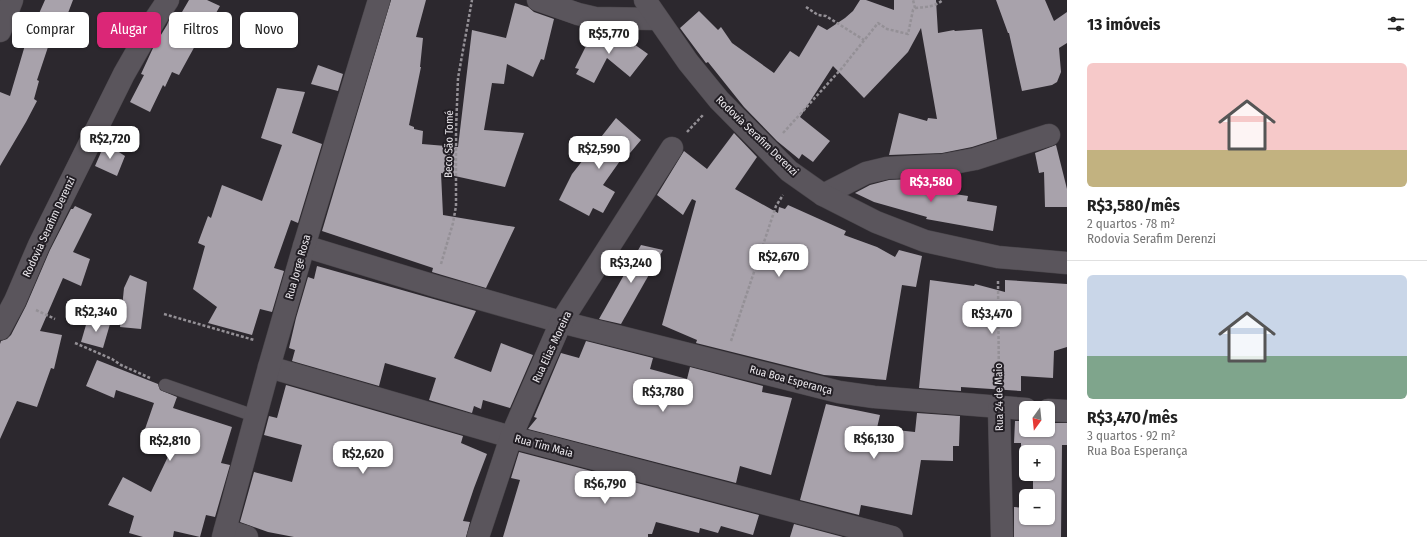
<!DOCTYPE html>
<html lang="pt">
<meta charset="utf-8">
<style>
:root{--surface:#fff;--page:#f6f6f6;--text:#222;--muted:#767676;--line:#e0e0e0;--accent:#db2777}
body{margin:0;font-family:"Fira Sans Condensed",sans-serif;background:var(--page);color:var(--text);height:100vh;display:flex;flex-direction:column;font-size:15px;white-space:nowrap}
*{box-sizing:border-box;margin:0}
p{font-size:13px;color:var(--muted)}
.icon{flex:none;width:22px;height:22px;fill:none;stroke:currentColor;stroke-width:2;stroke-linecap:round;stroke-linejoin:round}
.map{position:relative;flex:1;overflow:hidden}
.panel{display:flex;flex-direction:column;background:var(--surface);width:360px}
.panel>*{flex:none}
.guide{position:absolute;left:12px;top:12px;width:380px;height:36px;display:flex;gap:8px}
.needle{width:26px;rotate:195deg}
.fabs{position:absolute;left:1019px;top:401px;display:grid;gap:8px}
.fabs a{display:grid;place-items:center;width:36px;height:36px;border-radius:6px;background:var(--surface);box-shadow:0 1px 3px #0004;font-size:20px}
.price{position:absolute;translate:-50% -34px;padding:0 9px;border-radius:8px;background:#fff;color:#222;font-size:13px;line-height:26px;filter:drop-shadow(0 1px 2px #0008)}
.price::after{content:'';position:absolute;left:50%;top:24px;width:12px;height:9px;margin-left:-6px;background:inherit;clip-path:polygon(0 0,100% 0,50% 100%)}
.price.selected{background:var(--accent);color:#fff}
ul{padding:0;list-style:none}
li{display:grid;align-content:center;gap:8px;height:212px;padding:0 20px}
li+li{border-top:1px solid var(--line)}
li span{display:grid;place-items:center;height:124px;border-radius:6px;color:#555}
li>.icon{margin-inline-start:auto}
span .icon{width:72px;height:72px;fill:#fffc;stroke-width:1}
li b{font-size:17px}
h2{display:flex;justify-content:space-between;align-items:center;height:48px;padding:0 20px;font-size:17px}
.chip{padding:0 14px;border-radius:6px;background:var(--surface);box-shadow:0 1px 3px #0004;font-size:14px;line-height:36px}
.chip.selected{background:var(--accent);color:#fff}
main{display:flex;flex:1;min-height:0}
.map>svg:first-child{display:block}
</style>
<main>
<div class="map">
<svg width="1067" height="537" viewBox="0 0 1067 537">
<rect width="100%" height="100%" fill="#2c282e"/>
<g fill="#a8a2ab">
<polygon points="45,0 73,0 63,26 59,24 55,37 52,35 37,80 39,81 34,99 37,101 26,122 0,166 0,92 10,96 28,35 29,36"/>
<polygon points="189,0 207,0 220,6 198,45 196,44 179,75 172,72 165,87 163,85 150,112 130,102 144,75 141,74 153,48 167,25 169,20 175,24"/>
<polygon points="391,0 426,0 416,37 423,38 420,67 421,67 409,125 414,127 414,129 423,131 422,144 458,147 472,30 506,38 515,3 528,7 534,12 554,19 544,60 541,59 533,77 507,64 504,84 492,83 484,130 524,133 505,187 441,173 443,215 515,227 486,288 432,272 433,268 322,231"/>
<polygon points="860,0 866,0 894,10 894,0 936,0 938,33 954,30 955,31 982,29 997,139 972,147 942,153 889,155 899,113 927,121 928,118 937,119 921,28 908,52 864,98 833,66 800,117 830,141 813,162 802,154 799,159 777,141 744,107 708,62 706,63 680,28 699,11 718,30 721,27 732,43 774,73 790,51 799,57 818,25 827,30 845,18 853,11"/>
<polygon points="996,0 1045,0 1054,21 1067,12 1067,43 1059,48 1061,72 1057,82 1052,85 1022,91 1009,33 1008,33"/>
<polygon points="594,30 606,31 623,40 624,37 648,54 630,77 607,58 594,83 576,74 579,69 575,68"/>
<polygon points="318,65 343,74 338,91 311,84"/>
<polygon points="277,88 305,92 292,133 322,144 298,223 291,220 274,268 284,271 272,312 260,309 252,335 208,323 217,307 193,289 205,246 198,243 208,216 211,218 222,185 262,201 282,145 261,138"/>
<polygon points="616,118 641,140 630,153 627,151 603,185 615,192 603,213 593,208 589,216 559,200 572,174"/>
<polygon points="734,133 757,157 735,189 778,213 779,207 785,209 788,205 846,231 844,235 877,247 895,257 899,250 922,256 916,287 902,285 886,380 824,375 696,343 697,340 662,325 696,201 692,199 683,215 657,195 684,151 707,169"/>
<polygon points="105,143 125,156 117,176 95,166"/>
<polygon points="1056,145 1067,189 1067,207 1045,207 1044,172 1039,173 1035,153"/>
<polygon points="936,178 934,191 968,196 967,201 997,206 993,231 926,219 927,217 874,202 855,193 870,185 889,180"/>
<polygon points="75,206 92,214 73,252 90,259 81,286 63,278 40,331 62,335 54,369 51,368 37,407 17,401 0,439 0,344 1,341 7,339 11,335 26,306 50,250 71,209 73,209"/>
<polygon points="641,245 663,250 621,324 599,319"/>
<polygon points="317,266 476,311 454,358 491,372 501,343 533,355 510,408 483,400 481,409 474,406 472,413 429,400 436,378 385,363 379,386 292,361 295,350 289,348 296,318 308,277 314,279"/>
<polygon points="130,275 147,282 141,329 120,327 124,288"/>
<polygon points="930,280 974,286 975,284 1005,292 1005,280 1067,284 1067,347 1054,351 1053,378 1021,376 1021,391 961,387 961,391 919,388"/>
<polygon points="88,318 110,324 103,348 81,342"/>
<polygon points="586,341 653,358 650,369 687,379 690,367 763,386 762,392 792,398 771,475 740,466 736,483 528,429 537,418 534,417 561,353 579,358"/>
<polygon points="97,360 158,384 160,390 177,397 173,408 232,427 221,463 230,465 215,517 206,515 200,537 174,531 173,537 143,537 129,533 134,516 108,505 123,477 151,492 176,440 145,429 154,403 116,390 114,398 86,386"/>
<polygon points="286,385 463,436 461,443 487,454 474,488 463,521 470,522 466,537 294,537 268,532 240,522 254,472 292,482 302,445 264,435 269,416 277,418"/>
<polygon points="826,404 880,415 877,428 915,432 917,413 960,416 959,446 953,446 953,461 921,460 912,515 861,505 859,515 800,500"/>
<polygon points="1015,421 1026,421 1026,430 1048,430 1048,423 1067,423 1067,445 1062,445 1061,537 1014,537 1014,507 1026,508 1026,518 1048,518 1048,496 1033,496 1033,474 1048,474 1048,452 1026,452 1026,468 1021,468 1021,443 1014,443"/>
<polygon points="519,452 759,515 753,535 721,526 718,533 700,528 699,533 656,522 652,534 648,534 648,537 503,537 520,480 511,478"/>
<polygon points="794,524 843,537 790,537"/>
</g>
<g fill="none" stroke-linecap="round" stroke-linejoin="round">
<defs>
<polyline id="lane" points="165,385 255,416"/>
<g id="street">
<polyline points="538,0 578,14 595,18 657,19"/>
<polyline points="0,31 12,0"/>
<polyline points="823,195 866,173 887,168 943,165 975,159 1049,135"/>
<polyline points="304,246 435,286 561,322 839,392 874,397 1026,409"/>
<polyline points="269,367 511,437 892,537"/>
<polyline points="999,408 1002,537"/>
<polyline points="1048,410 1067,411"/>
<polyline points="225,530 247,537"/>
<polyline points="223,537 269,367 304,246 379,0"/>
<polyline points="478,537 511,437 561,322 672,148"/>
</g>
<g id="secondary">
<polyline points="645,0 688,62 719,100 789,171 823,195 876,222 925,241 998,257 1067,263"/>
<polyline points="0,329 15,301 39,245 124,74 156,18 168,0"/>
</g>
</defs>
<use href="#lane" stroke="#484449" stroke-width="13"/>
<use href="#street" stroke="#484449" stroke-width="23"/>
<use href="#secondary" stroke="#484449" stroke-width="23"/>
<g stroke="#949096" stroke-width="2.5" stroke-dasharray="3 2" stroke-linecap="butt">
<polyline points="806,7 818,15 826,16 864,40"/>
<path d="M915,8C926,7 934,7 943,0"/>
<polyline points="687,132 703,115"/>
<polyline points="783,133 842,68 878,23 887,29 908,34 913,10 915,8 913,0"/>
<polyline points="441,264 453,223 456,206 456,130 458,78 472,0"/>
<polyline points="998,281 999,384"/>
<polyline points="36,310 55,319"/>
<polyline points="164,314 254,340"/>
<polyline points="731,341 776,206 783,195"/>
<polyline points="75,343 112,359 121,365 150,378"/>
</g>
<use href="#lane" stroke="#5a555c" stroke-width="12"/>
<use href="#street" stroke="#5a555c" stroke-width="22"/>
<use href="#secondary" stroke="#5a555c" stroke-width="22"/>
</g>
<g text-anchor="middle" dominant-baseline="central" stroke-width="4" stroke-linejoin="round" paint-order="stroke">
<g font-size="11" fill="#eae7ec" stroke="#221e24">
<text transform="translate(757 136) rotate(44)">Rodovia Serafim Derenzi</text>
<text transform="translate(449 144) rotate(-89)">Beco São Tomé</text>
<text transform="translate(49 227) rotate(-65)">Rodovia Serafim Derenzi</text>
<text transform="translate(298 267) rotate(-74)">Rua Jorge Rosa</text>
<text transform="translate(552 347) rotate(-65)">Rua Elias Moreira</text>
<text transform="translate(791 380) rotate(15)">Rua Boa Esperança</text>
<text transform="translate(999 397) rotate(-91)">Rua 24 de Maio</text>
<text transform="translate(544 446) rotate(15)">Rua Tim Maia</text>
</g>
</g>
</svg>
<div class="fabs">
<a><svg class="needle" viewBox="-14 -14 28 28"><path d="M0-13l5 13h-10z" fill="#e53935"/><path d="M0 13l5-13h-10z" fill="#767676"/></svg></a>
<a>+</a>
<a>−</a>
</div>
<b class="price" style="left:609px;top:55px">R$5,770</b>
<b class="price" style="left:110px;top:160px">R$2,720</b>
<b class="price" style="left:599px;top:170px">R$2,590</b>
<b class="price selected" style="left:931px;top:203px">R$3,580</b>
<b class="price" style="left:779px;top:278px">R$2,670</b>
<b class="price" style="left:631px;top:284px">R$3,240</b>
<b class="price" style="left:96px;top:333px">R$2,340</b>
<b class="price" style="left:992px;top:335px">R$3,470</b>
<b class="price" style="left:663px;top:413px">R$3,780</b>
<b class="price" style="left:874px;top:460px">R$6,130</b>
<b class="price" style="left:170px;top:462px">R$2,810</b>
<b class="price" style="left:363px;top:475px">R$2,620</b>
<b class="price" style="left:605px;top:505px">R$6,790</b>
<div class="guide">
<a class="chip">Comprar</a>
<a class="chip selected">Alugar</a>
<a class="chip">Filtros</a>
<a class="chip">Novo</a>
</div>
</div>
<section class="panel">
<h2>13 imóveis<svg class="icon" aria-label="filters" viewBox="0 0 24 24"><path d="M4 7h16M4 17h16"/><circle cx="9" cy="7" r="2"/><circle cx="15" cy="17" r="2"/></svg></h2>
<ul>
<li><span style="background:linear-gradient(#f6c9c9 70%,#c2b280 0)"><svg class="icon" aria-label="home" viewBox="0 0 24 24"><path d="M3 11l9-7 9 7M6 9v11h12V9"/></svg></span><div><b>R$3,580/mês</b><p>2 quartos · 78 m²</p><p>Rodovia Serafim Derenzi</p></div></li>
<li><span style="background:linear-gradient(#c9d6e8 65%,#7fa58c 0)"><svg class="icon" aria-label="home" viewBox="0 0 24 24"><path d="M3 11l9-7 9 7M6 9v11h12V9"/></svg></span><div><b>R$3,470/mês</b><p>3 quartos · 92 m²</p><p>Rua Boa Esperança</p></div></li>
</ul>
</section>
</main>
